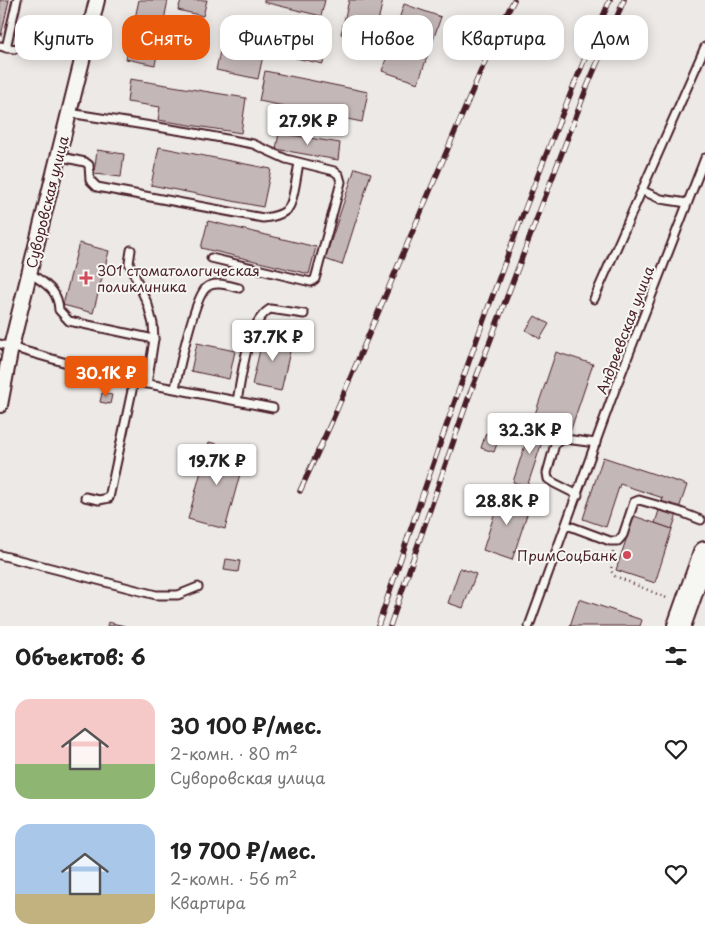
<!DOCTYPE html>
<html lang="ru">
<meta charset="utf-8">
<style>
:root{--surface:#fff;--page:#f6f6f6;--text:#222;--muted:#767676;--accent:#ea580c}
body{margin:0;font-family:"Playpen Sans",sans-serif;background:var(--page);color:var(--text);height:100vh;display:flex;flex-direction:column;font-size:19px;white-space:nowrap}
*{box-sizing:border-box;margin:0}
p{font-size:16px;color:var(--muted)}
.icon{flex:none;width:28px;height:28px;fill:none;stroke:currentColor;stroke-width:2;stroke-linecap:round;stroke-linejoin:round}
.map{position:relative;height:626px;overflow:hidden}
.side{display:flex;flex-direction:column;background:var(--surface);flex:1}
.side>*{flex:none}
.hud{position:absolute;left:15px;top:15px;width:675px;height:45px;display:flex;gap:10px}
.price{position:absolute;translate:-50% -42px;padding:0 11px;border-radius:5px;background:#fff;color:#222;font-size:16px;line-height:32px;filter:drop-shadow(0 1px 2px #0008)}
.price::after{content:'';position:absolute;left:50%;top:30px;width:15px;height:11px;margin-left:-8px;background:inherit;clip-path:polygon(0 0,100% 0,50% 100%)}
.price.on{background:var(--accent);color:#fff}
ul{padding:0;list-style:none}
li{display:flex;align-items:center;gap:15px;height:125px;padding:0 15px}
li span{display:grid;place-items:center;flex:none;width:140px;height:100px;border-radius:15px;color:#555}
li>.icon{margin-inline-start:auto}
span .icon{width:60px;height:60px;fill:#fffc;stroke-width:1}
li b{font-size:21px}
h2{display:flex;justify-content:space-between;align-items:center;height:60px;padding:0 15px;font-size:21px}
.chip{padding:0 18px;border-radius:15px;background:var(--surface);box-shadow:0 2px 12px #0003;font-size:18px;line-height:45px}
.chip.on{background:var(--accent);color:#fff}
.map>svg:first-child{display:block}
</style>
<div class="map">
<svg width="705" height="626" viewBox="0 0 705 626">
<rect width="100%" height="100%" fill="#ece9e6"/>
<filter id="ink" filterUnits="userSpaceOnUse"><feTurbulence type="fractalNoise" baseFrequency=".02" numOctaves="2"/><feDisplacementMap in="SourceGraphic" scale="10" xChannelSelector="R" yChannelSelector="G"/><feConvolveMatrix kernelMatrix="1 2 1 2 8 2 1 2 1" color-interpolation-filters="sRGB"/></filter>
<g filter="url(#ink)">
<g fill="#c4b7b7" stroke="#4a1f2b">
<polygon points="0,0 9,0 1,36 0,35"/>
<polygon points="139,0 168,0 155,65 126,59"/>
<polygon points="181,0 207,0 203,16 178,10"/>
<polygon points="264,0 325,0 321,16 264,2"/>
<polygon points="349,0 383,0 373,42 341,34"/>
<polygon points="404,4 441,17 418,83 382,71"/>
<polygon points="228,14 329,35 323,64 264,51 258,79 216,70"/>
<polygon points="180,18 194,21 186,47 172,43"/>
<polygon points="265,71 368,92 362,122 259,101"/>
<polygon points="130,79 246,98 241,133 158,120 160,107 127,102"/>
<polygon points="279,133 340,143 338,160 276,149"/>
<polygon points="159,147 271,169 263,207 151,185"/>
<polygon points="97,150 124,154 121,177 94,174"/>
<polygon points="355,168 371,173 342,265 325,259"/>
<polygon points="208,221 316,247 309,274 201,248"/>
<polygon points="79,243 109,251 93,313 63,305"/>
<polygon points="535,316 549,324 540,339 526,330"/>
<polygon points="264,332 293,338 281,391 252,385"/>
<polygon points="197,343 235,351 229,379 191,371"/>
<polygon points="556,352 593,364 569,435 532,423"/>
<polygon points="102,393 112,395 110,404 100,402"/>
<polygon points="532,423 547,427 527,487 513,482"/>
<polygon points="486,433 499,438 494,452 481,448"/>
<polygon points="209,442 246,452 225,529 188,519"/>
<polygon points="603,457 687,485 672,529 655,523 663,498 620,484 606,527 583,519"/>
<polygon points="501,493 531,502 512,560 483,550"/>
<polygon points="634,516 672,529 655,583 616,570"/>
<polygon points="226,559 240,561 238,572 224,570"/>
<polygon points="460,568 476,574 463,608 448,603"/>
<polygon points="579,599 642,620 640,626 570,626"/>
<polygon points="108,622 125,626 107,626"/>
</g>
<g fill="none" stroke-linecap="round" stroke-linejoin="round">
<defs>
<g id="service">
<polyline points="0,46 14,49 37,41 86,46"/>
<polyline points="6,48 17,0"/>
<polyline points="69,113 189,132 253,144 286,159 334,171 339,175 341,182 317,272 315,279 311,282 211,258"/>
<path d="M57,156L85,162L89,165L90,180L97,187L263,218C272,217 284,215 289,207C294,200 297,172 299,163"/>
<polyline points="643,191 661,199 687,203"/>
<polyline points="131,250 129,263 148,305 153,324 154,339 147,384"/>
<path d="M30,273C45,284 58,289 59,310L69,321L154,339"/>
<polyline points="594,299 705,47"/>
<polyline points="0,344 123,379 273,408"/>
<path d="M175,388C179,370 194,298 206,288C214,280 230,286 239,288"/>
<path d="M237,401C242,376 247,322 270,309L304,314"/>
<polyline points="578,495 554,483 548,479 547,473 555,444 559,441 565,439 596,443"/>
<polyline points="85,497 99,500 109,498 134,381"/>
<polyline points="567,525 610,541 618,541 623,535 634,502 639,500 678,511 701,520"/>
<polyline points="0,555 156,595 178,595 198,587"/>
<polyline points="529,626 611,400 705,158"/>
</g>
<polyline id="minor" points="0,405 11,347 97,0"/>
<polyline id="primary" points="679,626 705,553"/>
</defs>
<use href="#service" stroke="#4a1f2b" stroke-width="11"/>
<use href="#minor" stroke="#4a1f2b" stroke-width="18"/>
<use href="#primary" stroke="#4a1f2b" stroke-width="26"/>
<polyline stroke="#4a1f2b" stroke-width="2.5" stroke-dasharray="1 4" stroke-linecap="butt" points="613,552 611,571 615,576 669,599"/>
<use href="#service" stroke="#f6f6f2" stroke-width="7"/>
<use href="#minor" stroke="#f6f6f2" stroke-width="14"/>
<use href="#primary" stroke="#f6f6f2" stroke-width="22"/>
<defs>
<g id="rail">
<polyline points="300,491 332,421 497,33 514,0"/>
<path d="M378,626C449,415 521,204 610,0"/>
<polyline points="390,626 468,399 587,87 624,0"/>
</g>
</defs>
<use href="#rail" stroke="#4a1f2b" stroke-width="5.5"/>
<use href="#rail" stroke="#f6f6f2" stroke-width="4" stroke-dasharray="11" stroke-linecap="butt"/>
</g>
</g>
<g fill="#d1495b" stroke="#f6f6f2" stroke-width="2">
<path d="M83.5 270.5h5v5h5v5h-5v5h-5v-5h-5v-5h5z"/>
<circle cx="627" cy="555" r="5"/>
</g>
<g text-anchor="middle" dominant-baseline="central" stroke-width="4" stroke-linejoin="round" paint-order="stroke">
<g font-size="14" fill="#4a1f2b" stroke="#f6f6f2">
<text transform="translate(47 202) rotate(-76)">Суворовская улица</text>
<text transform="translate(625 330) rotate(-69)">Андреевская улица</text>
</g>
<g font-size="14" fill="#4a1f2b" stroke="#f6f6f2" text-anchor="start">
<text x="97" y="270">301 стоматологическая<tspan x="97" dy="16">поликлиника</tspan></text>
<text x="617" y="555" text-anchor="end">ПримСоцБанк</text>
</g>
</g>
</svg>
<b class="price" style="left:308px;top:146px">27.9K ₽</b>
<b class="price" style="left:273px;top:362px">37.7K ₽</b>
<b class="price on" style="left:106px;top:398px">30.1K ₽</b>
<b class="price" style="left:530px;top:455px">32.3K ₽</b>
<b class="price" style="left:217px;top:486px">19.7K ₽</b>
<b class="price" style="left:507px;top:526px">28.8K ₽</b>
<div class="hud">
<a class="chip">Купить</a>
<a class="chip on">Снять</a>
<a class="chip">Фильтры</a>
<a class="chip">Новое</a>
<a class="chip">Квартира</a>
<a class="chip">Дом</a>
</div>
</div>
<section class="side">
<h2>Объектов: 6<svg class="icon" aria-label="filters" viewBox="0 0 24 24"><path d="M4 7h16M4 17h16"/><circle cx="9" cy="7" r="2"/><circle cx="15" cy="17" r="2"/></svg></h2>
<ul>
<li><span style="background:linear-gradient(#f6c9c9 65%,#8fb573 0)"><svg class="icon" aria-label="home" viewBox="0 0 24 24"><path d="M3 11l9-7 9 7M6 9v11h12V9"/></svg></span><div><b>30 100 ₽/мес.</b><p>2-комн. · 80 m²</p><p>Суворовская улица</p></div><svg class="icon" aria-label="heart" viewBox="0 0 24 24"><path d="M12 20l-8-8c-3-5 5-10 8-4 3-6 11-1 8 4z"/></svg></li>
<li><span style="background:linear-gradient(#a9c7e8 70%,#c2b280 0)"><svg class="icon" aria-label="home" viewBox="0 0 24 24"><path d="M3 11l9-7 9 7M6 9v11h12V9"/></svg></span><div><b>19 700 ₽/мес.</b><p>2-комн. · 56 m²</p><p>Квартира</p></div><svg class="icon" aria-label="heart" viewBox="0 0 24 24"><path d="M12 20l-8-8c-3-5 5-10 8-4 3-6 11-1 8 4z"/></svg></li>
</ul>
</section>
